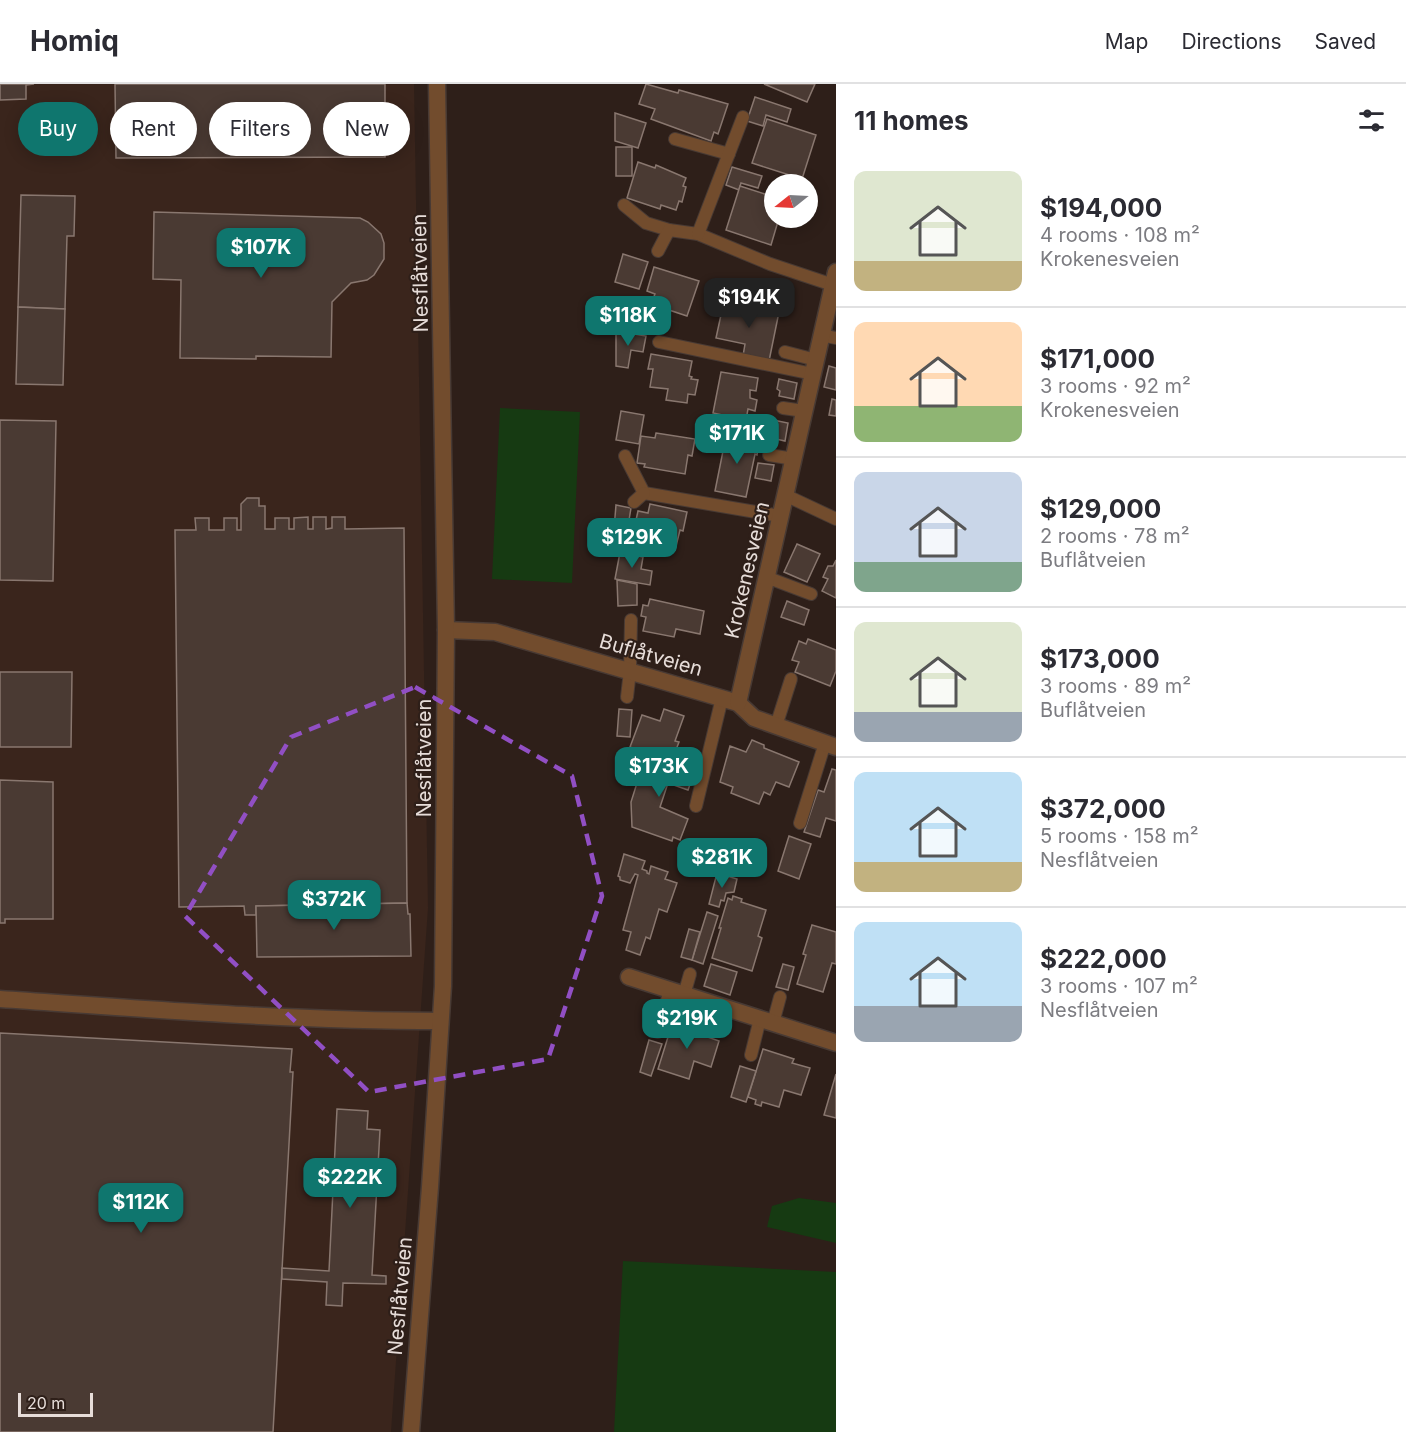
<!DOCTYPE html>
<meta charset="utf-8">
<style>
:root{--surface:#fff;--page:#f2f2f3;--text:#2b2b33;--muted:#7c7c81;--line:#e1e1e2;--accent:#0f766e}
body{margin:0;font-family:Inter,sans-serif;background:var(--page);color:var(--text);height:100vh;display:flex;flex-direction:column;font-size:22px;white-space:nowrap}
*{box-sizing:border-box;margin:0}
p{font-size:20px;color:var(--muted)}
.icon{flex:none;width:33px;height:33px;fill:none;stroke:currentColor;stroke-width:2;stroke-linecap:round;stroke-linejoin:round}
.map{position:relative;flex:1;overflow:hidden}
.details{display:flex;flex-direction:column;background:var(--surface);width:570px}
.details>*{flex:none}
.banner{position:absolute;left:18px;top:18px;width:570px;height:54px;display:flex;gap:12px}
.needle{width:39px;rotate:252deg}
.controls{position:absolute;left:764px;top:90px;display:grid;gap:12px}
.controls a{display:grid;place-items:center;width:54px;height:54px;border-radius:50%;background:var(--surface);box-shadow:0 3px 15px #0003;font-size:30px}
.scale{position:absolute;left:18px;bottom:15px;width:75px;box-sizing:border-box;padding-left:6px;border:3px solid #e7ddd9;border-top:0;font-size:16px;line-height:21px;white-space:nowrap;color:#e7ddd9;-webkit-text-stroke:4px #2e1f19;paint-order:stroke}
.price{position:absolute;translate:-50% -51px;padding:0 14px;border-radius:12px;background:var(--accent);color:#fff;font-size:20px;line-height:39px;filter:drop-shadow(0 2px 3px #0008)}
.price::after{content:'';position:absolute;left:50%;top:36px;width:18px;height:14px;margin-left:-9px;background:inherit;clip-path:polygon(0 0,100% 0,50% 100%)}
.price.on{background:#222;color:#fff}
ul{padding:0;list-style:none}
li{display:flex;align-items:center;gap:18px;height:150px;padding:0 18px}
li+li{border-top:2px solid var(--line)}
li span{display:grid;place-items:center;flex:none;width:168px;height:120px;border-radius:12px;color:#555}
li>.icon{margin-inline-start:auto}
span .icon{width:72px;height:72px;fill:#fffc;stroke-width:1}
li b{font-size:26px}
h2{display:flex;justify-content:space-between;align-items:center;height:72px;padding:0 18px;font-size:26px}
.chip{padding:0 21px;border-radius:27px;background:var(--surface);box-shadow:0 3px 15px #0003;font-size:21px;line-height:54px}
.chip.on{background:var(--accent);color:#fff}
header{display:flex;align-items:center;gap:36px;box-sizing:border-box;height:84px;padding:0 30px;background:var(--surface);border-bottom:2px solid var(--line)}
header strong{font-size:28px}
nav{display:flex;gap:33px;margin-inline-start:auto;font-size:21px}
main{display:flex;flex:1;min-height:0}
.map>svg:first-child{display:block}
</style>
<header>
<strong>Homiq</strong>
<nav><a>Map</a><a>Directions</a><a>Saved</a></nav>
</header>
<main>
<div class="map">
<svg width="836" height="1348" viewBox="0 0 836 1348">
<rect width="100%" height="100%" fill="#2e1f19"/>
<polygon fill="#3a251c" points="0,0 414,0 428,824 391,1348 0,1348"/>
<g fill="#163a12">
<polygon points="500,324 580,328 572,499 492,495"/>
<polygon points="799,1114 836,1119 836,1159 767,1143 772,1122"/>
<polygon points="623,1177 836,1188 836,1348 614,1348"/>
</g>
<g fill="#4a3a33" stroke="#89776f" stroke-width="1.5">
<polygon points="0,0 34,0 26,1 26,15 0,16"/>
<polygon points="115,0 385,0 385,73 116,74"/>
<polygon points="646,0 678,9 679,6 728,20 718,50 714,48 711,57 651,35 655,25 639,20"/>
<polygon points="764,0 815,0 807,18"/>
<polygon points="755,13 791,25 787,38 766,31 763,42 747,37"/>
<polygon points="615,29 646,39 638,64 615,57"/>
<polygon points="767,35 816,51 802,95 752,79"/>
<rect x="616" y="63" width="16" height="29"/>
<polygon points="638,78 655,84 656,81 686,94 683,102 686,103 682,118 679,117 676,126 661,121 660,125 627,114"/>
<polygon points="732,83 762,92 758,104 741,99 739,106 726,101"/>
<polygon points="740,102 774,113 774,134 779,134 771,161 726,146"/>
<polygon points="21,111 75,112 74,152 67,152 65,225 18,223"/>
<polygon points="154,128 360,134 368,138 381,150 384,159 384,175 374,191 367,196 351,199 332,218 331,273 256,272 256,275 180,274 181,196 153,195"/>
<polygon points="623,170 648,178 639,205 615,198"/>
<polygon points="654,183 699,197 687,232 657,222 660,217 653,215 655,210 647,207"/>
<polygon points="724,217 779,228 769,277 743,272 745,260 716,254"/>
<polygon points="18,223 65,225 63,301 16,300"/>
<polygon points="616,247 646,252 643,268 631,266 628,284 616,282"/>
<polygon points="651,270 692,277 689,292 692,293 691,295 698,296 695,311 688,310 687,319 666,316 668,305 650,303 653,285 648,285"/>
<polygon points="829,282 836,284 836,306 824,303"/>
<polygon points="721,288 758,294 756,307 750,306 750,314 757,316 755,327 748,325 746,336 713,329"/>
<polygon points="779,295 797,299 794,315 779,312 780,307 777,305"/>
<polygon points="832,315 836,316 836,332 829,331"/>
<polygon points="621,327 644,331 639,360 616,356"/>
<polygon points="0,336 56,337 53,497 0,496"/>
<polygon points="773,336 788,339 785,357 767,353 769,342 773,341"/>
<polygon points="656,349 695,355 692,372 688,371 685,390 644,383 645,380 637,379 641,352 655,354"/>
<polygon points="729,349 760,355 757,371 755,370 746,413 715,407 724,362 727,362"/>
<polygon points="758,379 774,381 771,397 755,394"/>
<polygon points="247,414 259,414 259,422 265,422 265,445 275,445 275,434 289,434 289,445 294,445 294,434 308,433 308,445 313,445 313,433 326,433 326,445 332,444 332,433 345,433 345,445 404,444 407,819 256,822 256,831 245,831 244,822 179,823 175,446 196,446 195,434 209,434 209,446 224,446 224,434 237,434 237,446 241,446 241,420"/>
<polygon points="650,420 687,428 683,447 680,446 675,466 642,459 643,452 633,450 638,427 648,429"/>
<polygon points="616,421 631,424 627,448 614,445"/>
<polygon points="797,460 820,470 807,498 784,488"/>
<polygon points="621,463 629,465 628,470 643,473 641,485 652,487 650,501 615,495"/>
<polygon points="836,476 836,514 822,507 828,495 823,493 828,482 833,482"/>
<polygon points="617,496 637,500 637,521 618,522"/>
<polygon points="650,515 704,527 700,550 676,545 674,553 643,547 646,533 641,532 643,521 648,522"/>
<polygon points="787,517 809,526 804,541 781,533"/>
<polygon points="808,555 836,566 836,587 830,602 795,588 799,578 792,576 799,557 806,560"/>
<polygon points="0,588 72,588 71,663 0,663"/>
<polygon points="619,625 632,626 630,653 617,652"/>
<polygon points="664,625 684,632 675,657 679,658 672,676 655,670 654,672 630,663 642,631 660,637"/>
<polygon points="752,656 764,661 764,664 799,678 789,703 776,698 770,711 764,708 759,720 731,709 733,703 720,698 730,662 746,668"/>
<polygon points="650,670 654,672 655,670 675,676 674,680 695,687 688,706 668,699 660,723 688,735 680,756 673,753 672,757 632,743 631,718 643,680 647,681"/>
<polygon points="832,685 836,686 836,737 826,734 820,753 804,748 818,706 824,708"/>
<polygon points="0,696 53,698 53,835 5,835 5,839 0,839"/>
<polygon points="789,752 811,760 799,795 778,787"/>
<polygon points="624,770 645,777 642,785 647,787 647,789 649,790 651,782 668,788 665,795 677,799 667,828 659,825 650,855 646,853 640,871 626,866 631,848 623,846 638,791 635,790 630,799 620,796 620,793 618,792"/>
<polygon points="717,789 737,795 734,808 726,809 724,817 721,816 719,823 709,820"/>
<polygon points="733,812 742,815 741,818 766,826 758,852 762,854 752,887 712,874 721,844 719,844 728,814 732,816"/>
<polygon points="407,819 408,830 410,830 411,872 257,873 256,822"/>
<polygon points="707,828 718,832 703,880 692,876"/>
<polygon points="812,841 836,848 836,880 832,879 823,908 797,900 806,871 803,870"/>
<polygon points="689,845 700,848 692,876 681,873"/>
<polygon points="711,880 737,888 730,911 704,902"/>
<polygon points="783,880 794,883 788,906 776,903"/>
<polygon points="673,937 703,947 702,951 719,957 711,983 694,977 689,995 658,985"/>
<polygon points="0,949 292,965 290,988 293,988 273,1348 0,1348"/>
<polygon points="649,956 662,960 651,992 640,988"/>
<polygon points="763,965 794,975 792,979 810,984 801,1011 784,1006 779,1023 762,1018 761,1022 755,1020 756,1016 748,1013"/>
<polygon points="740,982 756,987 746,1018 731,1013"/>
<polygon points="836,990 836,1034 824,1031"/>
<polygon points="337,1025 368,1027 367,1045 380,1046 372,1191 386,1192 386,1200 343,1199 342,1222 326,1221 327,1198 282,1195 282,1184 329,1187"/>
</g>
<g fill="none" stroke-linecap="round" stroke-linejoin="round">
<defs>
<g id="service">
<polyline points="675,55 729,70"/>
<polyline points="624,121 646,139 669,146 698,150 770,180 833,201"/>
<polyline points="698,150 743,33"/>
<polyline points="658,167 669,146"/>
<polyline points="821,251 836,254"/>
<polyline points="659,258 813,290"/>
<polyline points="785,268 816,276"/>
<polyline points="783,324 804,327"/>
<polyline points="769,371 794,375"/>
<polyline points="625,372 644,409 780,432"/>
<polyline points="785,411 836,435"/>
<polyline points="634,418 644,409"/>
<polyline points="766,493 811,510"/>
<polyline points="627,613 630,587 631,536"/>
<polyline points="776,642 791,595"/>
<polyline points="696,722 722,614"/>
<polyline points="800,739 825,659"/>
<polyline points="684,911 690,890"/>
<polyline points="773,939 780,913"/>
<polyline points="658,948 670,906"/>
<polyline points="751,971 760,935"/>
</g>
<g id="minor">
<polyline points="446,546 495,548 738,619 754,634 836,663"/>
<polyline points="738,619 836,188"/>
<polyline points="629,893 836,959"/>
<path d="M0,915C147,925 293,937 440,937"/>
<polyline points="411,1348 430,1103 443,902 446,546 437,0"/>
</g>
</defs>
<use href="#service" stroke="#483a34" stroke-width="14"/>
<use href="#minor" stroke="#483a34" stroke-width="19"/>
<use href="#service" stroke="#724c2d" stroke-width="12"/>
<use href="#minor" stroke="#724c2d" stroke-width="16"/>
</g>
<path fill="none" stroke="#914fc4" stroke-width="4.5" stroke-dasharray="12 8" stroke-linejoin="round" d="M415,603L572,692L602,812L548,975L369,1008L185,832L291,653Z"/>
<g text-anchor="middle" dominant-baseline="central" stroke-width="4.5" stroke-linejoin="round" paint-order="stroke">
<g font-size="20" fill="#e7ddd9" stroke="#2e1f19">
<text transform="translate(420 189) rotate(-91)">Nesflåtveien</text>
<text transform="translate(747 486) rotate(-77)">Krokenesveien</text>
<text transform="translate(651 571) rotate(16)">Buflåtveien</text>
<text transform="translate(424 674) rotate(-90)">Nesflåtveien</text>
<text transform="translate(400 1212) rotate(-85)">Nesflåtveien</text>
</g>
</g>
</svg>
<div class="controls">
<a><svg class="needle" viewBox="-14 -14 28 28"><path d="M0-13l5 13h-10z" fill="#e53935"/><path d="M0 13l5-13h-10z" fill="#7c7c81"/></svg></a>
</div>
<div class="scale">20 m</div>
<b class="price" style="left:261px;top:195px">$107K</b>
<b class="price on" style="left:749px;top:245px">$194K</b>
<b class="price" style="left:628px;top:263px">$118K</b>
<b class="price" style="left:737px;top:381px">$171K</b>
<b class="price" style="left:632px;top:485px">$129K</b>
<b class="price" style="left:659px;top:714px">$173K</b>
<b class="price" style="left:722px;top:805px">$281K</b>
<b class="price" style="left:334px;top:847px">$372K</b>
<b class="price" style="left:687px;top:966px">$219K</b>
<b class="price" style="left:350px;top:1125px">$222K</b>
<b class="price" style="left:141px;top:1150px">$112K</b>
<div class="banner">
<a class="chip on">Buy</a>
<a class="chip">Rent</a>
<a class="chip">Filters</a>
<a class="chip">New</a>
</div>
</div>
<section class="details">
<h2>11 homes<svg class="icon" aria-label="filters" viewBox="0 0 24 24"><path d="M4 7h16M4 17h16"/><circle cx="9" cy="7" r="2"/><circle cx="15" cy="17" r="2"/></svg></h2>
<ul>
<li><span style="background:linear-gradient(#dfe7d0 75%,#c2b280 0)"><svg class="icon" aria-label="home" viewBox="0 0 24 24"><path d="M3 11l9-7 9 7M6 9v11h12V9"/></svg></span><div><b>$194,000</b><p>4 rooms · 108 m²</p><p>Krokenesveien</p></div></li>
<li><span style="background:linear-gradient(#ffd9b3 70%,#8fb573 0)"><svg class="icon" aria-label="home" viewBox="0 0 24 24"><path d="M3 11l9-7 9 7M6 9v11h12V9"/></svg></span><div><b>$171,000</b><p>3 rooms · 92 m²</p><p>Krokenesveien</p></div></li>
<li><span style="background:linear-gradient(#c9d6e8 75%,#7fa58c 0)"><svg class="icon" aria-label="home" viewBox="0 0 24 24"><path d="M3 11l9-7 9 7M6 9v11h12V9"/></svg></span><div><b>$129,000</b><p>2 rooms · 78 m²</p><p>Buflåtveien</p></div></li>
<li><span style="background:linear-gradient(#dfe7d0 75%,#9aa5b1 0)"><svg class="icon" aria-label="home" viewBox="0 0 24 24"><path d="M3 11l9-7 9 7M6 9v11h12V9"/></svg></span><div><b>$173,000</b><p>3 rooms · 89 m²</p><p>Buflåtveien</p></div></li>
<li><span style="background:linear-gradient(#bfe0f5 75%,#c2b280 0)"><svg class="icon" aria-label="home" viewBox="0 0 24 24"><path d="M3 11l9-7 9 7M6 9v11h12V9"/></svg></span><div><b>$372,000</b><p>5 rooms · 158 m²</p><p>Nesflåtveien</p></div></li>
<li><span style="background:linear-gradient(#bfe0f5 70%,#9aa5b1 0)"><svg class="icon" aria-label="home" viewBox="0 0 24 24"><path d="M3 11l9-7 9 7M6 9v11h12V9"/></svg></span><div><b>$222,000</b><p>3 rooms · 107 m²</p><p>Nesflåtveien</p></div></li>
</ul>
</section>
</main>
